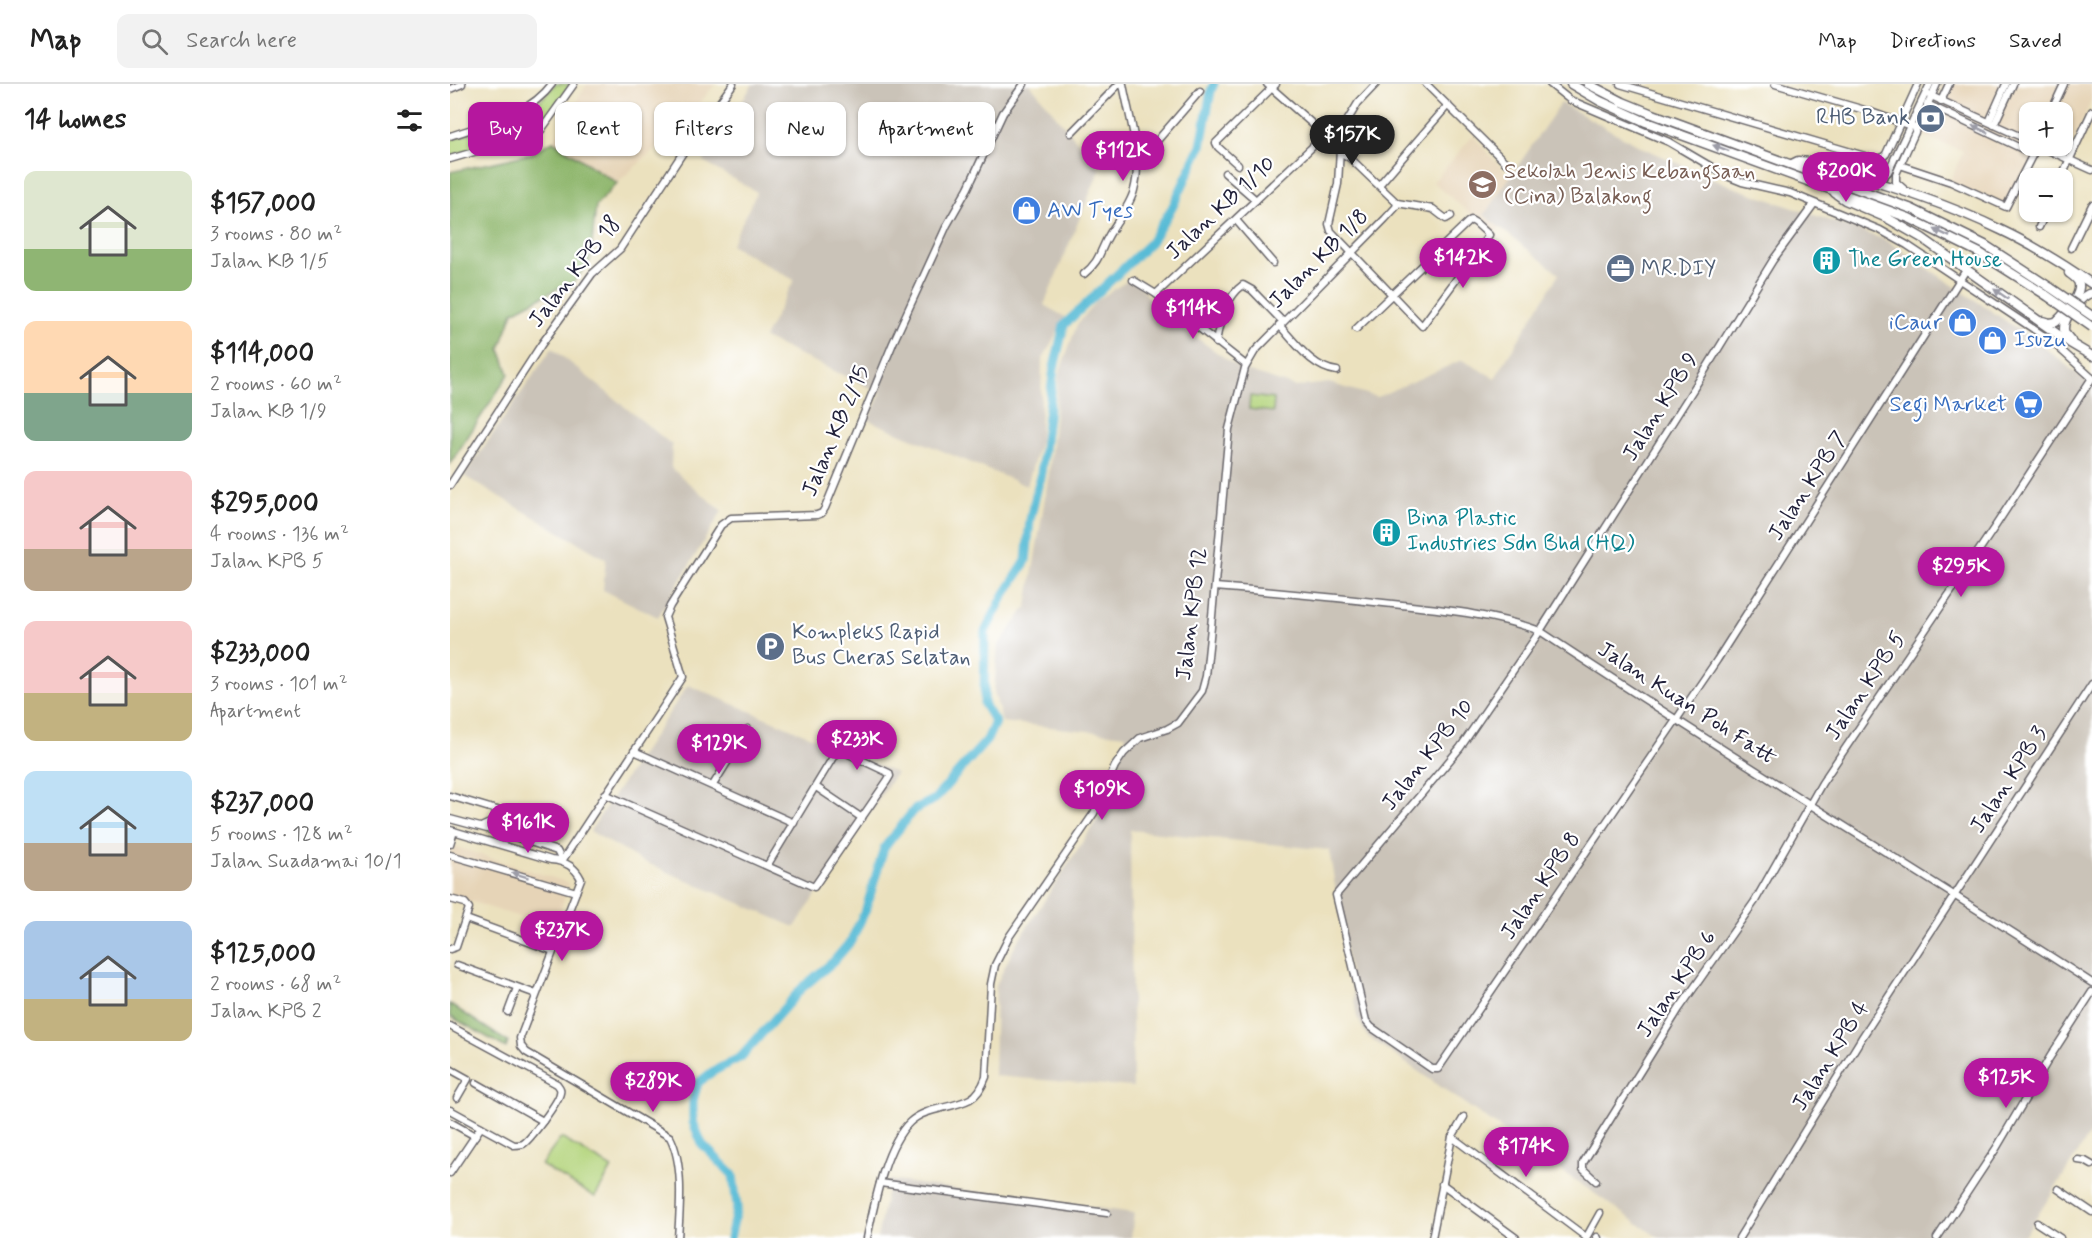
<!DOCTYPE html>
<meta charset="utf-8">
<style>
:root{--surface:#fff;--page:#f2f2f2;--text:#222;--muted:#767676;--line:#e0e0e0;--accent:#b5179e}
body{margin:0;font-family:Mynerve,sans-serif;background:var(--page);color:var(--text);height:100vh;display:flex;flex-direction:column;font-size:22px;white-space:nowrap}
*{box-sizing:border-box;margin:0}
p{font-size:20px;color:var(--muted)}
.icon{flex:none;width:33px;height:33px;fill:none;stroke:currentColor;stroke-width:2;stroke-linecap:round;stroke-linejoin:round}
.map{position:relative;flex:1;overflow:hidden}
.sheet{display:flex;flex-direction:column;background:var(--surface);width:450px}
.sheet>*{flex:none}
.hud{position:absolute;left:18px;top:18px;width:570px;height:54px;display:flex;gap:12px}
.controls{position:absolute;left:1569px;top:18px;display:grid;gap:12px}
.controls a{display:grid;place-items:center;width:54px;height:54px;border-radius:12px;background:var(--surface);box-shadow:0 2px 4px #0004;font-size:30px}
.price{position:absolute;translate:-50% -51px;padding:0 14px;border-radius:21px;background:var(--accent);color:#fff;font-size:20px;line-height:39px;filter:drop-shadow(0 2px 3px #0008)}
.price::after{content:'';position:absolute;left:50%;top:36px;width:18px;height:14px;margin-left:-9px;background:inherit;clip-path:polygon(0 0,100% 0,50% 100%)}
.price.active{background:#222;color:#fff}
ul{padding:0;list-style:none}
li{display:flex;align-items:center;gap:18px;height:150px;padding:0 24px}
li span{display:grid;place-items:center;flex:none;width:168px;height:120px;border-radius:12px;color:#555}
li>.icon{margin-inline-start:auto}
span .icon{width:72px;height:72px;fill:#fffc;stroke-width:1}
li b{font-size:26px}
h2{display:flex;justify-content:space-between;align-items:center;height:72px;padding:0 24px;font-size:26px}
.tag{padding:0 21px;border-radius:12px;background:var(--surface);box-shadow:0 2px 4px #0004;font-size:21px;line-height:54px}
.tag.active{background:var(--accent);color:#fff}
header{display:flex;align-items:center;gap:36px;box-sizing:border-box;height:84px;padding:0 30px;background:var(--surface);border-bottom:2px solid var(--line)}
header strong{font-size:28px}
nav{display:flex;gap:33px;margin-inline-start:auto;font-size:21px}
.search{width:420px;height:54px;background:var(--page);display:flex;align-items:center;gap:15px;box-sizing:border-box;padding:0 21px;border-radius:12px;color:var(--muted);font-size:22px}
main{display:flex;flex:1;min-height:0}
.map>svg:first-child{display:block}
</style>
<header>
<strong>Map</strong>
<div class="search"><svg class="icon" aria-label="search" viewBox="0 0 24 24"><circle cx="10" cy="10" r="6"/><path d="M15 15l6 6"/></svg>Search here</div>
<nav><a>Map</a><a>Directions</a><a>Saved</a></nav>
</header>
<main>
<section class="sheet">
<h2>14 homes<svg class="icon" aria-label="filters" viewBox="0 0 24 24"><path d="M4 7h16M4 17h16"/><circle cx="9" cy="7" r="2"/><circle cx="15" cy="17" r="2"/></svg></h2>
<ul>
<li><span style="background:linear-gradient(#dfe7d0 65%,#8fb573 0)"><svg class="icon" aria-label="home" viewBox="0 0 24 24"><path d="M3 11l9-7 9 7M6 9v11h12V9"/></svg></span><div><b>$157,000</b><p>3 rooms · 80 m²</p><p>Jalan KB 1/5</p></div></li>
<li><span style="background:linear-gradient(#ffd9b3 60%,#7fa58c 0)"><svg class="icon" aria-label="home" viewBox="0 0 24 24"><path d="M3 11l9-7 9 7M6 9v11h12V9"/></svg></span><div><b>$114,000</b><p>2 rooms · 60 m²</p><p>Jalan KB 1/9</p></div></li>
<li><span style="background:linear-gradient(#f6c9c9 65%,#b9a48a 0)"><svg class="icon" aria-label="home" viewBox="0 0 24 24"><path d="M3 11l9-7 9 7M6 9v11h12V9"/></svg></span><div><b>$295,000</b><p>4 rooms · 136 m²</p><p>Jalan KPB 5</p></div></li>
<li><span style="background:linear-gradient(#f6c9c9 60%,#c2b280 0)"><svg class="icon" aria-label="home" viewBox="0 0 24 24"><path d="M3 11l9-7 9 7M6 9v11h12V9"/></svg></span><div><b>$233,000</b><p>3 rooms · 101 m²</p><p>Apartment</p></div></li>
<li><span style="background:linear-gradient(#bfe0f5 60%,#b9a48a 0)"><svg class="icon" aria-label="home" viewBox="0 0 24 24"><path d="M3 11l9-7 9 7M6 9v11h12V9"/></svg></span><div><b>$237,000</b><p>5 rooms · 128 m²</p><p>Jalan Suadamai 10/1</p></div></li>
<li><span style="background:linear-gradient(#a9c7e8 65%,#c2b280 0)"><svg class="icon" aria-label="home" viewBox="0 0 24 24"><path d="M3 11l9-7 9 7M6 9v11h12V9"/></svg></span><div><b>$125,000</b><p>2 rooms · 68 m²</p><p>Jalan KPB 2</p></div></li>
</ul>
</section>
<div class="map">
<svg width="1642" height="1154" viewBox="0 0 1642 1154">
<rect width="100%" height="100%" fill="#fff"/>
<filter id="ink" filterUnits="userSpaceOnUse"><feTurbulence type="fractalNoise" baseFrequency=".0167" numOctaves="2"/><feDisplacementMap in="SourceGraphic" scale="12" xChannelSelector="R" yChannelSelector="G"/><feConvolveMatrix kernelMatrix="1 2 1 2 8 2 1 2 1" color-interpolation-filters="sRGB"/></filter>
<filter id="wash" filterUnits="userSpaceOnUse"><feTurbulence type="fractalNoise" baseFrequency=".008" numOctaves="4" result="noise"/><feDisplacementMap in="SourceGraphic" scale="24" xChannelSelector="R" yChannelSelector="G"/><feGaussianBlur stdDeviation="1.35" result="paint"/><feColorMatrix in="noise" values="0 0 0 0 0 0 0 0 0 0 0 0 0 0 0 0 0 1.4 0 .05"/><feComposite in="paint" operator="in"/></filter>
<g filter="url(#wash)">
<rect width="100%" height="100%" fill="#ebe1be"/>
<g fill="#e6d4b7">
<polygon points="137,0 265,0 236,37 167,99 103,57"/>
<polygon points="1494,0 1642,0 1642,15 1617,72 1596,62 1612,62 1612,28 1580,28 1580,62 1589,62 1558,129 1498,102 1513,67 1468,50 1478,27"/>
<polygon points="1023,52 1056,89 1063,82 1083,103 1045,151 983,98"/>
<polygon points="3,762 119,799 105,844 0,811 0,771"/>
</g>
<g fill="#cac3b8">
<polygon points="303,0 580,0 650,85 594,221 615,233 592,277 590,356 577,402 418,336 431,309 314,254 344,196 281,161 307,108 253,78"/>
<polygon points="1111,19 1191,63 1283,103 1436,156 1593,262 1642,302 1642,1047 1573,1154 1209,1154 917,952 907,933 879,766 680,746 683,1003 544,992 546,901 566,860 652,728 676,651 552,638 544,607 548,562 577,522 599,390 609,290 627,241 646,217 683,193 708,226 790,285 846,303 879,299 927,313 1012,276 1045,294 1109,190 1034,131"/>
<polygon points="102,264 222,361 221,384 272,427 208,533 153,506 156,475 14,392"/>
<polygon points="238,601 446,689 345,843 190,776 140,747"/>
<polygon points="439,1096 684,1129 681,1154 427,1154"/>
</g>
<g fill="#b3d47c" stroke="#6a7b5c" stroke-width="1.5">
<path d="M105,0H121L87,47L0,72V56C37,43 82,34 105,0Z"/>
<polygon points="800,312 824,315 823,328 799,325"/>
<polygon points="111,1054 162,1084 145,1113 91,1081"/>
</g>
<g fill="#8eb66c" stroke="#586c54" stroke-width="1.5">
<polygon points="103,57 167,99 146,122 140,177 120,203 109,204 63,228 50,265 59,290 0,380 0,88 80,70"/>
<polygon points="0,920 58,958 56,964 0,932"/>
</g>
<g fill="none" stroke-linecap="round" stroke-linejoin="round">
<polyline stroke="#58bbd6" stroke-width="9" points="280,1154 287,1123 283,1091 252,1060 243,1038 243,1016 248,999 262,988 291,973 352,904 384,877 401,857 416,825 434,764 464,726 485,715 510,686 537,656 545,638 534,620 535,548 554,511 576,477 580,436 591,389 604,284 614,241 700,159 722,124 751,62 761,7 764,0"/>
</g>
</g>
<g filter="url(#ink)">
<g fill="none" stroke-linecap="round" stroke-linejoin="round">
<defs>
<g id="minor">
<polyline points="817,0 875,51"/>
<polyline points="976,0 1056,79"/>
<polyline points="1100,0 1120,16 1219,58 1277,92 1292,98 1340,109 1430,146 1457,161 1600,256 1642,294"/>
<polyline points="1170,0 1425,75 1432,74 1436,70 1468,0"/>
<polyline points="1325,0 1418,27 1466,44"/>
<polyline points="0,5 12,0"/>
<polyline points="1479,11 1580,57"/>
<polyline points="1491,17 1499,0"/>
<polyline points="1477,20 1583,70"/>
<polyline points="1601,28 1614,0"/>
<polyline points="1539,38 1556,0"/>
<polyline points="1544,41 1563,0"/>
<polyline points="621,49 669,0"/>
<path d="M0,52C35,40 79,32 102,0"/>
<polyline points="684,57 706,58 750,7"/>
<polyline points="1589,62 1642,86"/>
<polyline points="0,75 89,49 124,0"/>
<polyline points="788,81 768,63 766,59 826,0"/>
<polyline points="1450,81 1501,98 1556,123 1587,62"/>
<polyline points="775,89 806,116"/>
<polyline points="1611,94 1642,27"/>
<polyline points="1423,95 1433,93 1438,88 1480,0"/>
<polyline points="929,101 998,21"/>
<polyline points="1455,106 1446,98 1446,90 1487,0"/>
<polyline points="947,119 983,125 996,135 1001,132"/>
<polyline points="1364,120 1323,176 1246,301 1090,547 1010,664 886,811 916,937 921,943 982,985 988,985 1267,576 1516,186"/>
<polyline points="786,136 823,179"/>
<polyline points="1589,143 1596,128"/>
<polyline points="1621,164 1642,121"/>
<path d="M634,190C651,176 649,168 659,151C666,139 681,120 684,106C693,73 679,33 673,0"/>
<polyline points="683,196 706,210 796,281"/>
<polyline points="706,210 875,51 883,47 891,47"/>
<path d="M829,241C846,259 862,284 887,287"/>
<polyline points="906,245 1018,138 1021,136 1026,139 1039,151 972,242 881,147 879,140 888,100 891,47 908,19 926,0"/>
<path d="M766,259C769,238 775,214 793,201L802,206L833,238"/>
<polyline points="0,401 91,261 142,190 170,165 232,70 283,0"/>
<path d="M765,503C828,508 890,514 952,521C998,526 1046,531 1090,547C1272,668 1459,781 1642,899"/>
<polyline points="184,667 344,739"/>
<polyline points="263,701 298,645"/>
<polyline points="366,703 412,734"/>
<polyline points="155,710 364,803 437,697 440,692 439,689 388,665 317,782"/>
<polyline points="0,712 110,745"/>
<polyline points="53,727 51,741 55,749"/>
<polyline points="0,735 56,750 107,767 112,777"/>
<polyline points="33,742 42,738 47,726"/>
<path d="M0,746L101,776C114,777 125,782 131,795L70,954L71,962L76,968L220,1053C234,1080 230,1124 228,1154"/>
<polyline points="0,760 4,747"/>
<polyline points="0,771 126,808"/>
<polyline points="112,777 233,593 215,533 220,522 271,441 281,434 367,431 372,429 375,424 443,259 497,141 518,104 553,29 574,0"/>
<polyline points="0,815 15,819 19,824 6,863 0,865"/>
<polyline points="16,835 103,867"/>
<polyline points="7,881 86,910"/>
<polyline points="58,928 67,904"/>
<path d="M0,942L107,1000C110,1004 111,1005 110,1009C109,1017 80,1056 73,1060C70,1061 67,1061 64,1061L0,1026"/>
<polyline points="0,985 18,995 7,1014"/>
<polyline points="26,999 93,1037"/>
<polyline points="0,1038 25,1052"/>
<polyline points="1002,1053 1136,1153"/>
<polyline points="1628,1076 1635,1077 1642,1081"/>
<polyline points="0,1089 31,1043"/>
<polyline points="1146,1097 1133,1085 1133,1079 1229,925 1305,817 1372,699 1546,441 1642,294"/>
<polyline points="430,1099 657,1129"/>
<polyline points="992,1100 1066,1154"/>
<polyline points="1608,1105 1642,1128"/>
<polyline points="1587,1139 1610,1154"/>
<polyline points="1147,1153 1148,1154"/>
<path d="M417,1154C424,1122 435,1061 460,1038C476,1023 501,1025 520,1015C528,1011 533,1001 536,993L541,900L545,881L559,853L644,729L665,682L674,669L690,654L717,645L728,639L752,607L756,592L761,543L779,345L795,284L805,267L935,135L946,123L947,119L900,74L891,69"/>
<polyline points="982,1154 1002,1053 1014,1033"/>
<polyline points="1136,1154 1150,1129"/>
<polyline points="1289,1154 1411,955 1642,600"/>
<polyline points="1487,1154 1547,1063 1600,973 1642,908"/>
</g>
<g id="highway">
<polyline points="1121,0 1150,17 1196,38 1459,134 1530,169 1596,211"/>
<polyline points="1138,0 1173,18 1200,29 1462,125 1535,161 1601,204"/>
<path d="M1342,80L1348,77L1361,78C1425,98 1490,116 1551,146C1583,161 1613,180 1642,200"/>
<polyline points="1385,109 1395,116 1437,134 1472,154 1620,259 1642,272"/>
<path d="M1593,237L1600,239L1606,238C1614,230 1631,212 1629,200C1628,195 1623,192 1619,189"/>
<path d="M1621,257C1618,253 1614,250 1614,245C1613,234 1632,210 1642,209"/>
</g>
</defs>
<use href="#minor" stroke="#686569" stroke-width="9"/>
<use href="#highway" stroke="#686569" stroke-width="11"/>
<use href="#minor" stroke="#fff" stroke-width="6"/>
<use href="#highway" stroke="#fff" stroke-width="8"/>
<defs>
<g id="highway-bridge">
<polyline points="1601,204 1642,232"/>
<polyline points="1596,211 1642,243"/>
</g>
</defs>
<use href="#highway-bridge" stroke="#686569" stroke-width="11" stroke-linecap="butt"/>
<use href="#highway-bridge" stroke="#fff" stroke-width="8"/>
</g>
<defs><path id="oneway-solid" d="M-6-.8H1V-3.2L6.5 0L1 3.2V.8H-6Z" transform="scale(1.5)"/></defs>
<g fill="#9c9ca7">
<use href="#oneway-solid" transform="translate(1530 45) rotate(-155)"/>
<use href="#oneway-solid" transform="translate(1271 64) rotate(-160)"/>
<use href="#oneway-solid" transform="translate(1492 149) rotate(-154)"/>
<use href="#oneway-solid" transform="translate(1551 210) rotate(-145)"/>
<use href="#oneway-solid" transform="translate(70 791) rotate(-163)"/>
</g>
</g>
<defs>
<symbol id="bank-disc" viewBox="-11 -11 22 22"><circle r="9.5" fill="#5c6f8a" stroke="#fff"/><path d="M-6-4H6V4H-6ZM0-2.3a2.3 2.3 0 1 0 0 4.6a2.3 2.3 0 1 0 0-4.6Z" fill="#fff"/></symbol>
<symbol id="school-disc" viewBox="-11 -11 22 22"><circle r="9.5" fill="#8d6e63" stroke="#fff"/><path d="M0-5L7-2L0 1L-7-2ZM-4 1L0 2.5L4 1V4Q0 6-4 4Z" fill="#fff"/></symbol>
<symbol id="shop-disc" viewBox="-11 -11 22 22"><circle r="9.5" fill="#3f7fe0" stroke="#fff"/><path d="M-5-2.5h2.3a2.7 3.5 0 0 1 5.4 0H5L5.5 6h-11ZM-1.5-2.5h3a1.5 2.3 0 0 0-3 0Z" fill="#fff"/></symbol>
<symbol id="building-disc" viewBox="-11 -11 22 22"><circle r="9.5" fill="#0f9aa8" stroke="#fff"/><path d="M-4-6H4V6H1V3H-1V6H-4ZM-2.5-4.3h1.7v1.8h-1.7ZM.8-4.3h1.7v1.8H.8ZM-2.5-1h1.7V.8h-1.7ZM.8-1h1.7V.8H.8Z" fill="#fff"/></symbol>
<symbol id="office-disc" viewBox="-11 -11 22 22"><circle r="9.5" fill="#5c6f8a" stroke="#fff"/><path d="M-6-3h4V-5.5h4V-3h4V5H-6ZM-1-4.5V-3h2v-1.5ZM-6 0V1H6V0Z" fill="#fff"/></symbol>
<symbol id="supermarket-disc" viewBox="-11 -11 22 22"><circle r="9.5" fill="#3f7fe0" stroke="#fff"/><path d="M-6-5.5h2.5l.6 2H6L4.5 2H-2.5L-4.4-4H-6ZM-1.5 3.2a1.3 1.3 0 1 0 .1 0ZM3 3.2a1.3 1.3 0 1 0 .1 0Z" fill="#fff"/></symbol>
<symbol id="parking-disc" viewBox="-11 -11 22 22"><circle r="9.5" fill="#5c6f8a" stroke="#fff"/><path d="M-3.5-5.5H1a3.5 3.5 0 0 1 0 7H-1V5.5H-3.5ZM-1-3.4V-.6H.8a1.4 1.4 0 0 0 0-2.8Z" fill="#fff"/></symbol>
</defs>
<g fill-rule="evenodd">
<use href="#bank-disc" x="1464" y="18" width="33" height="33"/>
<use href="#school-disc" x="1016" y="84" width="33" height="33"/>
<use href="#shop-disc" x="560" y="110" width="33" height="33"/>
<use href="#building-disc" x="1360" y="160" width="33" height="33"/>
<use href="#office-disc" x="1154" y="168" width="33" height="33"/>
<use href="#shop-disc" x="1496" y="222" width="33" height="33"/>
<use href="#shop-disc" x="1526" y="240" width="33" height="33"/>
<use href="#supermarket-disc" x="1562" y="304" width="33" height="33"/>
<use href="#building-disc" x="920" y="432" width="33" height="33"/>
<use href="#parking-disc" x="304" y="546" width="33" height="33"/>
</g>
<g text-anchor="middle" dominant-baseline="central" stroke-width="4.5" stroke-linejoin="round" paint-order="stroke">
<g font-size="22" fill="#4e5e75" stroke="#fff" text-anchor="start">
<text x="1460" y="34" text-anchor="end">RHB Bank</text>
<text x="1191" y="185">MR.DIY</text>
<text x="342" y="549">Kompleks Rapid<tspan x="342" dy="25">Bus Cheras Selatan</tspan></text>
</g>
<g font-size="22" fill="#785e54" stroke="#fff" text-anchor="start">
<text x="1054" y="88">Sekolah Jenis Kebangsaan<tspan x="1054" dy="25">(Cina) Balakong</tspan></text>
</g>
<g font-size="22" fill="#22223b" stroke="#fff">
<text transform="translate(771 124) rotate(-43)">Jalan KB 1/10</text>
<text transform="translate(869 175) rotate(-45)">Jalan KB 1/8</text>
<text transform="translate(125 188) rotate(-52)">Jalan KPB 18</text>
<text transform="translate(1211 323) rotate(-58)">Jalan KPB 9</text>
<text transform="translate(386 347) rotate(-67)">Jalan KB 2/15</text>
<text transform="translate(1358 402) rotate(-57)">Jalan KPB 7</text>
<text transform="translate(742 530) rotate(-83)">Jalan KPB 12</text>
<text transform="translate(1416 602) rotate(-56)">Jalan KPB 5</text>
<text transform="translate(1237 620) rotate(33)">Jalan Kuan Poh Fatt</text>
<text transform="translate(978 671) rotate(-52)">Jalan KPB 10</text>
<text transform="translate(1559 696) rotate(-57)">Jalan KPB 3</text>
<text transform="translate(1091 802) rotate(-56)">Jalan KPB 8</text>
<text transform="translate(1227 900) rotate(-56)">Jalan KPB 6</text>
<text transform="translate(1381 972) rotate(-58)">Jalan KPB 4</text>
</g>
<g font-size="22" fill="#366cbe" stroke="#fff" text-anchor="start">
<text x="597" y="127">AW Tyes</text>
<text x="1492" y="239" text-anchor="end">iCaur</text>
<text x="1564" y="256">Isuzu</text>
<text x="1557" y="321" text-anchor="end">Segi Market</text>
</g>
<g font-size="22" fill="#0d838f" stroke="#fff" text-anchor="start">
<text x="1398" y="176">The Green House</text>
<text x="957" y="435">Bina Plastic<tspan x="957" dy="25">Industries Sdn Bhd (HQ)</tspan></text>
</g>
</g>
</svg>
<div class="controls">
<a>+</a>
<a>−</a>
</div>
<b class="price active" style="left:902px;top:82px">$157K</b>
<b class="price" style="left:673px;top:98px">$112K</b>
<b class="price" style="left:1396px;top:119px">$200K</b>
<b class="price" style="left:1013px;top:205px">$142K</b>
<b class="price" style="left:743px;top:256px">$114K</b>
<b class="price" style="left:1511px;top:514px">$295K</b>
<b class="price" style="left:407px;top:687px">$233K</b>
<b class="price" style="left:269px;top:691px">$129K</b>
<b class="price" style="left:652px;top:737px">$109K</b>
<b class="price" style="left:78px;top:770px">$161K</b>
<b class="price" style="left:112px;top:878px">$237K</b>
<b class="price" style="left:1556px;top:1025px">$125K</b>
<b class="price" style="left:203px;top:1029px">$289K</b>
<b class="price" style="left:1076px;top:1094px">$174K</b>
<div class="hud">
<a class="tag active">Buy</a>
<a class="tag">Rent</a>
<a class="tag">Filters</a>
<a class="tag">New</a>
<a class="tag">Apartment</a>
</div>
</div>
</main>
